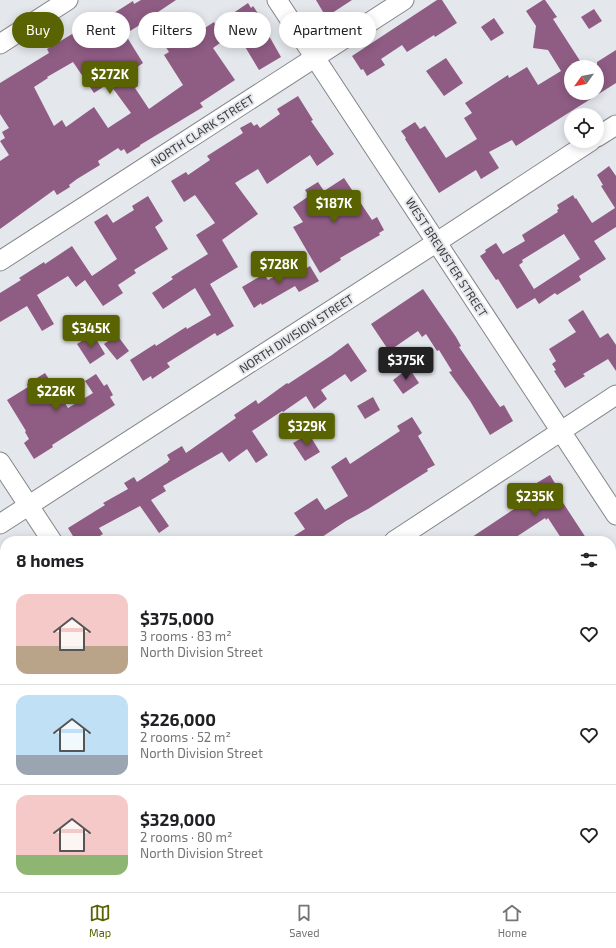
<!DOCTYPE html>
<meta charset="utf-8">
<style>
:root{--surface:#fff;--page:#f2f2f2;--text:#202124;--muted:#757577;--line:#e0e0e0;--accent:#5a6301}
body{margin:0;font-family:"Exo 2",sans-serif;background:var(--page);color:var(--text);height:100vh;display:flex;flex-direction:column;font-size:15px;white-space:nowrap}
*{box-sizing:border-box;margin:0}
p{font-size:13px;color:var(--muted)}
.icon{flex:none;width:22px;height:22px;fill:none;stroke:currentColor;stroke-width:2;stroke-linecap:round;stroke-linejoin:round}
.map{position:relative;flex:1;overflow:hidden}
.sheet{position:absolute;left:0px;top:536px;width:616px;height:356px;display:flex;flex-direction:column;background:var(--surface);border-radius:16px 16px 0 0;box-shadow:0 2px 10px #0003}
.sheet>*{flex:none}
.guide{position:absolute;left:12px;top:12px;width:400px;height:36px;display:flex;gap:8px}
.needle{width:26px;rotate:237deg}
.buttons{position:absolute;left:564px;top:60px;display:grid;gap:8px}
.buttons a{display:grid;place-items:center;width:40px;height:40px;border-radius:50%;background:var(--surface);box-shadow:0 2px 10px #0003;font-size:20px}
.price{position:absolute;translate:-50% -34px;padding:0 9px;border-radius:4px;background:var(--accent);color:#fff;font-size:13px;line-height:26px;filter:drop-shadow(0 1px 2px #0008)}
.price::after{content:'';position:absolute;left:50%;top:24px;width:12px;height:9px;margin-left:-6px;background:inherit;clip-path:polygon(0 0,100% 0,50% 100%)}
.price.selected{background:#222;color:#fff}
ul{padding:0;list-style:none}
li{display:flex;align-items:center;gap:12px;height:100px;padding:0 16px}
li+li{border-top:1px solid var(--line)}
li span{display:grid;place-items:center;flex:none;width:112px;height:80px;border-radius:12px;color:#555}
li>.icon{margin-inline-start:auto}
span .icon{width:48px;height:48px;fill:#fffc;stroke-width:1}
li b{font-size:17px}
h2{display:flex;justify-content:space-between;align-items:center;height:48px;padding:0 16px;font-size:17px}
.pill{padding:0 14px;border-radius:18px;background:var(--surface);box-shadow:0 2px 10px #0003;font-size:14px;line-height:36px}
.pill.selected{background:var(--accent);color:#fff}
.tabs{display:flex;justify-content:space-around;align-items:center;height:56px;border-top:1px solid var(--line);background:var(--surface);font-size:11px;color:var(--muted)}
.tabs a{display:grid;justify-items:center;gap:2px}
.tabs .selected{color:var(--accent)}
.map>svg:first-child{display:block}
</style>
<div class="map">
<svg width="616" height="892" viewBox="0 0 616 892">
<rect width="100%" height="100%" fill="#e4e7eb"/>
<g fill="#8f5c84" fill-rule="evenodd">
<path d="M141,0H176L158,12L180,44L214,22L215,24L225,17L226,18L248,3L251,8L253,6L262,19L260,20L281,57L259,70L238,35L236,36L234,33L213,48L235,80L200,103L203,107L140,145V146L127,154L124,149L121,151L118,148L98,161L100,165L77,179L69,185L70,187L57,195L54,190L0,229V161L9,155L0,141L5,138L2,132L9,128L0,114V83L49,53L47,49L104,15L106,18L133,1L134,4ZM148,20L169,52L164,55L183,85L149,109L135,88L138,86L129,73L143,63L125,34ZM73,62L94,93L109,83L131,113L108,128L94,107L66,127L62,120L54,126L34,87L48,78L47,77Z"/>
<polygon points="316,0 352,0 326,17"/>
<polygon points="437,0 442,0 457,23 435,37 434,35 407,52 402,45 381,59 385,65 367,76 363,69 361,70 352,56"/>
<polygon points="543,0 545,0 557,17 553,19 584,67 571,67 571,93 597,93 597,62 616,50 616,83 516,146 512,140 489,152 499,168 481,179 476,170 439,193 405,139 406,138 401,131 415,122 420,129 425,126 446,158 477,139 464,118 472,113 465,103 508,75 509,78 527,67 538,85 561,71 548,50 533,48 536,26 526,11"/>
<polygon points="594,9 602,21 589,29 581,17"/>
<polygon points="494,18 504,33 491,41 481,27"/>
<polygon points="446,58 463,83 444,96 426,71"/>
<polygon points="298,96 313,120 311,121 334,154 317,166 310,155 267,184 258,169 235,183 258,214 222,240 238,267 210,284 234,326 217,336 215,333 167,363 170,367 152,379 151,376 143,381 130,360 155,344 156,346 186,327 187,329 211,315 195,288 163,309 152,293 173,279 171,277 208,254 196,235 215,223 195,195 184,202 171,181 186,172 188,175 210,160 207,156 243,133 240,128 251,122 254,126 257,124 260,128 280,114 277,109"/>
<path d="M609,166L616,176V227L594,241L606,259L579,276L581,280L557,295L555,293L539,304L535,298L517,309L498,279L496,280L480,256L486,252L485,250L496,243L503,254L525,241L522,235L558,212L557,210L559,209L557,205L573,195L575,199L576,198L592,223L615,208L601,186L603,185L597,175ZM564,234L580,259L534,289L519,265L523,262L522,260Z"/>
<polygon points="344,178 372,220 377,217 384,230 379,233 380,235 340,258 341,260 320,273 293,227 303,222 293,207 309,196 305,190 318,182 324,191"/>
<polygon points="148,196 163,221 155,227 168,249 134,270 136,273 118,285 123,293 103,306 85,280 76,287 68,276 37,295 54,324 42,331 27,306 0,322 0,293 21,280 19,278 44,262 45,264 72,246 92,276 117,259 94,222 107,214 113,223 134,210 132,206"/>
<polygon points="295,265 300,272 310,266 319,281 299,292 295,286 262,305 261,303 254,308 242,287 264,274 268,280"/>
<polygon points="423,289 456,337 461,346 459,347 500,407 504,405 513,421 490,435 470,401 449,372 452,371 439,350 437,351 426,334 422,337 418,331 389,351 371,324"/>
<polygon points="583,310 600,338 608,333 616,345 616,371 608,359 583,374 585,376 565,388 554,371 556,370 552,364 556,361 549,349 576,332 568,320"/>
<polygon points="93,334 105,354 90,364 77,344"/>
<polygon points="117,335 129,351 117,360 104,344"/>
<polygon points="348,343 367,371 351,382 345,374 321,390 327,399 314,409 306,396 283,412 282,411 252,431 268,455 256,463 247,449 229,462 222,452 163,486 166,491 151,500 169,526 159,533 140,506 99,528 103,534 92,541 76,541 68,528 105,505 103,503 128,489 124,483 134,477 137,482 168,462 168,461 170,460 167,455 182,446 186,453 236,418 234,415 256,400 258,404 287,383 288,384 332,355"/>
<polygon points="409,368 419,383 403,394 393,380"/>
<polygon points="45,373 68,408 93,393 85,381 96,374 104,386 107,384 113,395 110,397 115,405 52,445 53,447 34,459 24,443 29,439 25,432 26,431 7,400 28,387 27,384"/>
<polygon points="373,397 380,410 365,419 357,406"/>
<polygon points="412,417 422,433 418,436 435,465 427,469 428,471 368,509 346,521 316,541 286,541 305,529 294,513 317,498 325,510 348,496 331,467 346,457 350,464 400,431 397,426"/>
<polygon points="309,434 320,452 305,461 293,443"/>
<polygon points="550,475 559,490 556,492 588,541 563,541 548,518 546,520 545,518 510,541 466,541 532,497 531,495 534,493 530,487"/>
</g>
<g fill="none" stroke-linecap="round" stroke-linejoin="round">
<defs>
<g id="minor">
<polyline points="277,0 616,515"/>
<polyline points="0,44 68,0"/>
<polyline points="597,137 616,125"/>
<polyline points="0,261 404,0"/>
<polyline points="0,462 52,541"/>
<polyline points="0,524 437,242 591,141"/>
<polyline points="394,541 616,395"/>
<polyline points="611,665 616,661"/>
<polyline points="0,798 5,795"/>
<polyline points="265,892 273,887"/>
</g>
</defs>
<use href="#minor" stroke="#838689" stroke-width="21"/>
<use href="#minor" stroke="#fff" stroke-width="19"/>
</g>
<g text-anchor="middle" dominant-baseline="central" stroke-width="4" stroke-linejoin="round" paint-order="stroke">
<g font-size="12" fill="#3b3c3d" stroke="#e4e7eb">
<text transform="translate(202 130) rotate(-33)">NORTH CLARK STREET</text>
<text transform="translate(447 257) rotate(57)">WEST BREWSTER STREET</text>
<text transform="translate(296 333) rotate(-33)">NORTH DIVISION STREET</text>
</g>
</g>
</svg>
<div class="buttons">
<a><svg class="needle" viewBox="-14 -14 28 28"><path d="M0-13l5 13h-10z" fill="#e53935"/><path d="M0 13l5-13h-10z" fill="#757577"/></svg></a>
<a><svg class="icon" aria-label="locate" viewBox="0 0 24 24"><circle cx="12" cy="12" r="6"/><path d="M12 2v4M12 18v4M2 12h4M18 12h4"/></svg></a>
</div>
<b class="price" style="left:110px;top:95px">$272K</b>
<b class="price" style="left:334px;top:224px">$187K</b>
<b class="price" style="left:279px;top:285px">$728K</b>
<b class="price" style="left:91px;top:349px">$345K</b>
<b class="price selected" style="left:406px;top:381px">$375K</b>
<b class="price" style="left:56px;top:412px">$226K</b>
<b class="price" style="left:307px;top:447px">$329K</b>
<b class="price" style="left:535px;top:517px">$235K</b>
<div class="guide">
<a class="pill selected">Buy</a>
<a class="pill">Rent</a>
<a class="pill">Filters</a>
<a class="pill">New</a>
<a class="pill">Apartment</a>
</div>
<section class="sheet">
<h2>8 homes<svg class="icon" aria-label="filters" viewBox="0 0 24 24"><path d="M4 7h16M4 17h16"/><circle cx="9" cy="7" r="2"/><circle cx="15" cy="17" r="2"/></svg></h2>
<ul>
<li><span style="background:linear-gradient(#f6c9c9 65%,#b9a48a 0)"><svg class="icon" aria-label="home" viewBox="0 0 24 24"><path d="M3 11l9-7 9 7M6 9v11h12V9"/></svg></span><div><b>$375,000</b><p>3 rooms · 83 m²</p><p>North Division Street</p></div><svg class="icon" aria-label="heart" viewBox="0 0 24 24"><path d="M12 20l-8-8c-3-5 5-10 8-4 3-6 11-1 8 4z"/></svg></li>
<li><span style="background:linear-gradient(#bfe0f5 75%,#9aa5b1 0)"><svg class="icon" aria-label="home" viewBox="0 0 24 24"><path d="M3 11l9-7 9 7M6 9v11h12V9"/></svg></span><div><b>$226,000</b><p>2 rooms · 52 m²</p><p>North Division Street</p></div><svg class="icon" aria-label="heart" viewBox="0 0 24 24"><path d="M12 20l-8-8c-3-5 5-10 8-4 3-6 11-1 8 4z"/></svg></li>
<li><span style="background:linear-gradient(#f6c9c9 75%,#8fb573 0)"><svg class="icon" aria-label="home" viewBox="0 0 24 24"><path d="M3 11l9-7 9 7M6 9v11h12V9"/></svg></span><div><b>$329,000</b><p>2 rooms · 80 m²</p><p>North Division Street</p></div><svg class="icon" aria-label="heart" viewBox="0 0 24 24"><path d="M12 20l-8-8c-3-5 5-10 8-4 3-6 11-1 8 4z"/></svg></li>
</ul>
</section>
</div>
<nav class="tabs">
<a class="selected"><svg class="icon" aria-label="map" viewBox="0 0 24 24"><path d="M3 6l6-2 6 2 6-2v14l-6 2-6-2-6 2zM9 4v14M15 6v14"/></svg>Map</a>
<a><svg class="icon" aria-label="saved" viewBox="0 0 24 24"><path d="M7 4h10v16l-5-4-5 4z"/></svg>Saved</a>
<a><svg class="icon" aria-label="home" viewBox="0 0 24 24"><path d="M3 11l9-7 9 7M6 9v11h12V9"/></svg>Home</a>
</nav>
